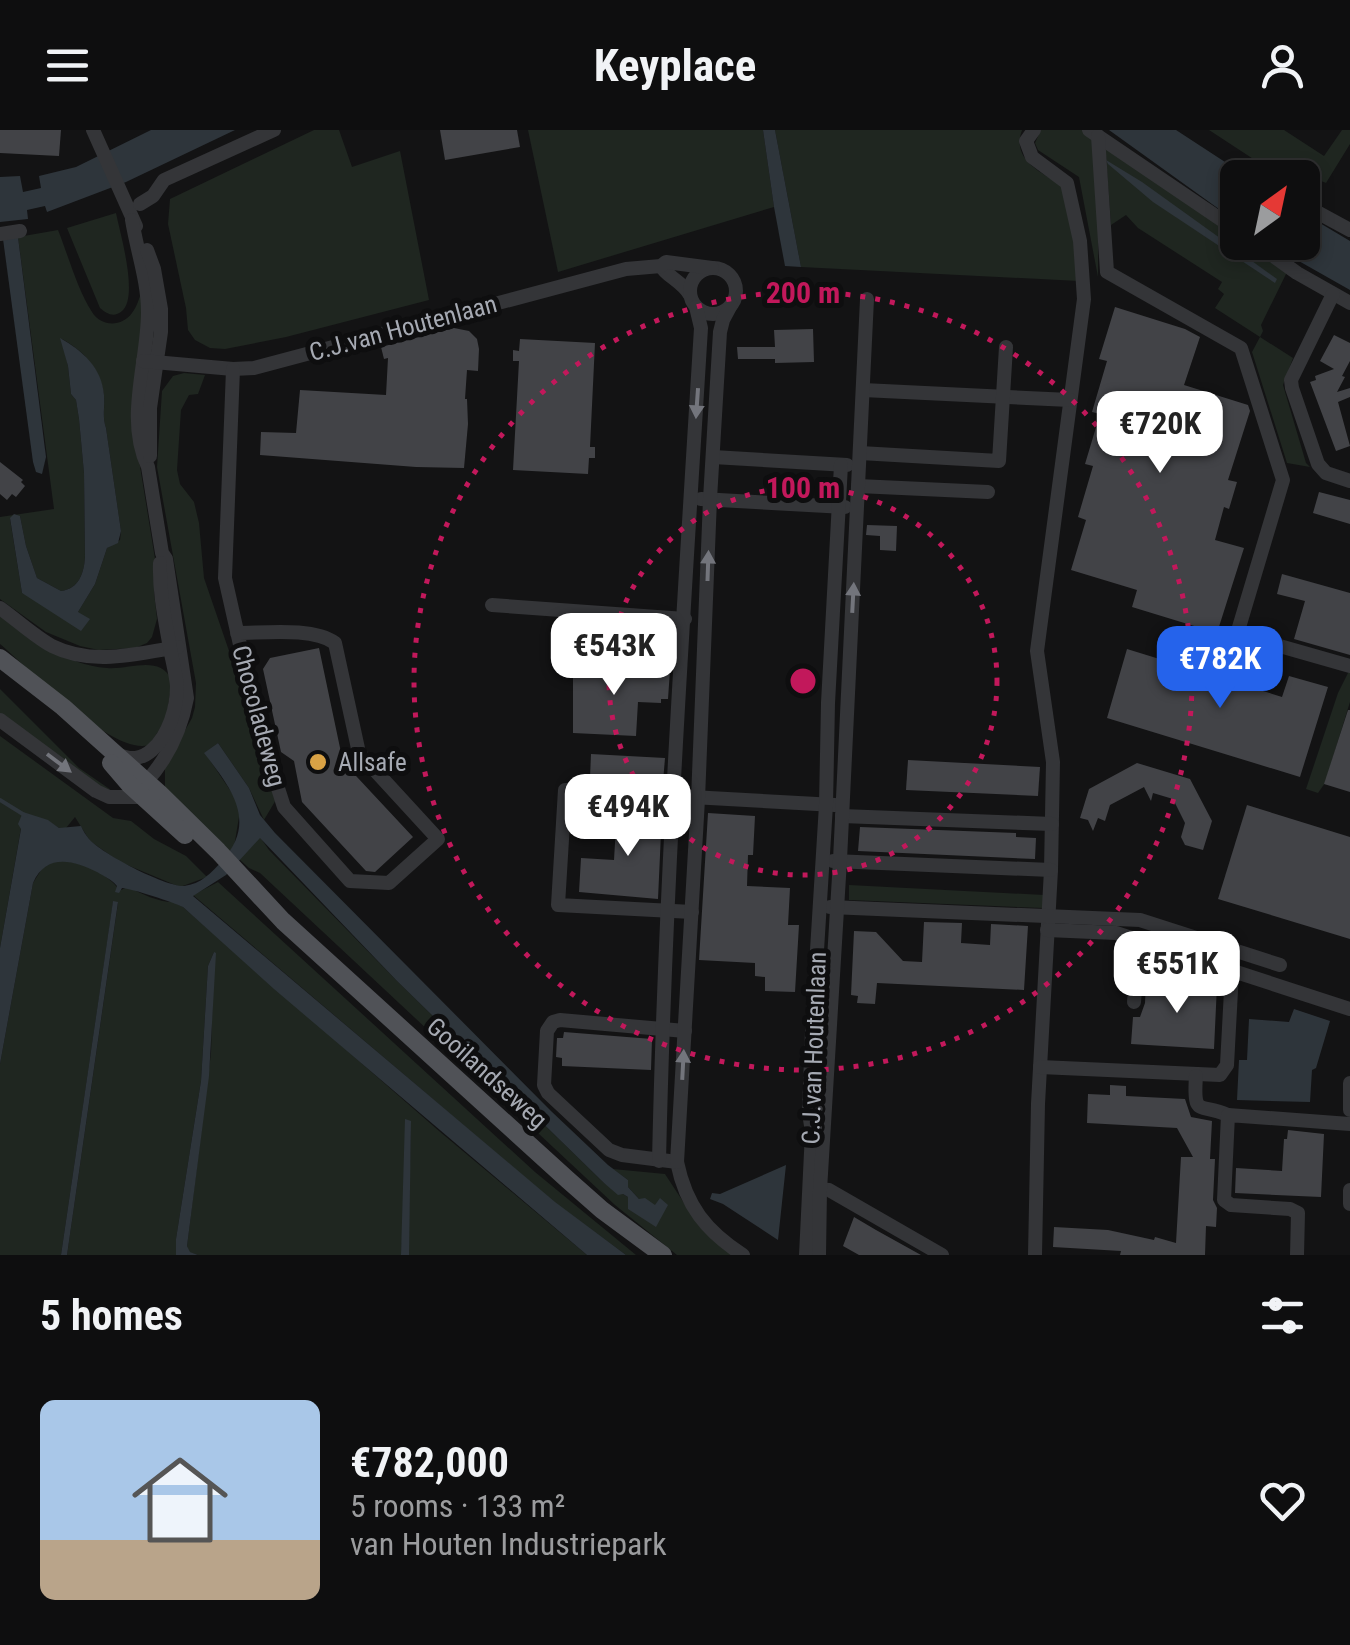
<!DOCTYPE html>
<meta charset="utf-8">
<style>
:root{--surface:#0e0e0f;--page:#1c1c1d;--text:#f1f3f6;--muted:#9b9c9e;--line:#2e2e2f;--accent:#2563eb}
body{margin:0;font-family:"Roboto Condensed",sans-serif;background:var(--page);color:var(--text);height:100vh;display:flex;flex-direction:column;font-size:38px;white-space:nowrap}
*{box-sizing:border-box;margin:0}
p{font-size:32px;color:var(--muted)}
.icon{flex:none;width:55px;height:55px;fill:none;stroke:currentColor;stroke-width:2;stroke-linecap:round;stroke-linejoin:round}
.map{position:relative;height:1125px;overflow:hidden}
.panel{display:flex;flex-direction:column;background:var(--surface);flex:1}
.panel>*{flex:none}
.needle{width:65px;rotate:33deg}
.buttons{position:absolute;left:1220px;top:30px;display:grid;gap:20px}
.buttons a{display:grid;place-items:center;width:100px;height:100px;border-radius:15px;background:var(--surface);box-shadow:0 5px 15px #0003,0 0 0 2px var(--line);font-size:50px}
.price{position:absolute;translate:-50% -85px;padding:0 22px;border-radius:20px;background:#fff;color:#222;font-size:32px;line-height:65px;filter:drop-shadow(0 2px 5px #0008)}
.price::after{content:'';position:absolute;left:50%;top:60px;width:30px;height:22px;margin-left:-15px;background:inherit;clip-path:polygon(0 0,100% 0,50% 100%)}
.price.selected{background:var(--accent);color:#fff}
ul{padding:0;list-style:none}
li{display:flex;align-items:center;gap:30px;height:250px;padding:0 40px}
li+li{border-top:2px solid var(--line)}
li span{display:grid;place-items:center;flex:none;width:280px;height:200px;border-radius:15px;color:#555}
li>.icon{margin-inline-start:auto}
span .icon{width:120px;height:120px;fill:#fffc;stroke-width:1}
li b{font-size:42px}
h2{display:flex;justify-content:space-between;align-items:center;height:120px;padding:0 40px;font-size:42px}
header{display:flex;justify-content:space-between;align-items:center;height:130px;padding:0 40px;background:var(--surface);font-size:45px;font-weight:700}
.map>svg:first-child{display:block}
</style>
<header><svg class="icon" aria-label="menu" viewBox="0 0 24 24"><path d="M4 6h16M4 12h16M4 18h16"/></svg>Keyplace<svg class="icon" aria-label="person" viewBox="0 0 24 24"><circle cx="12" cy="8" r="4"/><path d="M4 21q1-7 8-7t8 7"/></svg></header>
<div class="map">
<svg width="1350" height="1125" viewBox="0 0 1350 1125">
<rect width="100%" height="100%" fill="#131314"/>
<g fill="#1f2620" fill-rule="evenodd">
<polygon points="314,0 339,0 352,37 400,21 429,170 286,207 225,219 210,218 195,210 188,200 186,178 168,94 170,69"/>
<polygon points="528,0 763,0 774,77 558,142"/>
<path d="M775,0H1022C1011,31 1042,42 1064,57L1072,88L1079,151L801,137Z"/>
<polygon points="1041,0 1089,0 1092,3 1098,72 1098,147 1079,47 1038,20 1035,13"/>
<polygon points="1209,0 1284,0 1324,26 1342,0 1350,0 1350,14 1326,53 1304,44 1297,47 1281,47"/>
<polygon points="1105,12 1237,106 1238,112 1246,113 1287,142 1261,195 1263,201 1260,207 1293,228 1283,255 1306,333 1310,337 1287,333 1252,222 1260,207 1215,178 1224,164 1218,159 1222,152 1138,98 1126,85 1111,95"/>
<path d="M116,83C120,103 139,167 122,181C114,188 107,184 100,178L67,98Z"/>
<path d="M58,100C68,125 78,161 92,182C101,197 122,197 132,183C137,177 139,168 142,161L138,324L157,441L154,462L157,489L152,507L147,513L135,518L99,520L80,516L46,502L0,469V387L54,379L18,107ZM62,209C84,221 101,239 104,266C105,278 102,286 106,298L121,401L120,410L107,418L95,454L78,482L22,463L10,389L20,386L26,416L37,448L61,461C79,459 84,443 85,427L84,343L79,289L76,270L71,264L68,236Z"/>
<polygon points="184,243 205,245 198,264 189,265 181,280 177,340 180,354 194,372 199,393 204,448 272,646 277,668 264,690 249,658 218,613 205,623 236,669 240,681 234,717 230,722 165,661 165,636 192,588 195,577 196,553 157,337 162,261 173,246"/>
<path d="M0,485C34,508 65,535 107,538C130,540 159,524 172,550L166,590L149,615C112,626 30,539 0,514Z"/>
<polygon points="1348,543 1350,543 1350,572 1325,653 1318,663 1306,659 1338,563"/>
<polygon points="0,559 79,638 111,660 94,654 0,583"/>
<polygon points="0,606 113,688 131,691 154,709 186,726 207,747 180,757 120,732 90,711 75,687 66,698 59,698 47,690 21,698 0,818"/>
<polygon points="260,707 269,720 397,851 604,1053 628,1067 655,1075 640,1070 628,1057 628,1050 613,1039 665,1044 699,1096 732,1125 677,1125 615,1075 260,743 249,738 239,729"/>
<path d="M55,731C77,730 103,740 117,757L116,762L128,757C142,764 158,772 173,772L183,777L439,1001L587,1125H408L411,991L401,1125H198L189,1122L187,1116L211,923L214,822L208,836L201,951L176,1109V1125H67L118,773L113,772L61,1125H0V934L33,753L43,737Z"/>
<polygon points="218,752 535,1042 636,1125 626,1125 555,1073 193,765"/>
<polygon points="849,755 1044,765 1043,778 849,770"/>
</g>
<g fill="#2e353b">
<polygon points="151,0 235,0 126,52 47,82 45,76 27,80 28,89 0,92 0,47 20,46 23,62 41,58 39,46 76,37"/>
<polygon points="763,0 775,0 801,137 785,136 774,77"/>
<polygon points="1109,0 1176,0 1248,47 1238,48 1237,92"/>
<polygon points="1106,30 1142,52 1277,149 1275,153 1153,72 1108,34"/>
<polygon points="1303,83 1350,111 1350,160 1267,113 1302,112"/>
<polygon points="18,107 46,327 42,344 36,342 33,332 3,109"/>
<path d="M60,208C83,221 102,238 104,265C105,278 102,286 106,298L121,401L118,413L107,418L95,454L78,482L90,489L81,501L22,463L10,388L14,384L20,386L26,416L37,448L61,461C79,459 84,443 85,427L84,343L79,289L76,270L71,264L68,236Z"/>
<path d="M218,613L249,658L260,685L275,703L551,981L608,1035L628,1050V1057L639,1069L645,1068L655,1075L660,1068L668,1075L656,1097L628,1079V1067L623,1064L618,1065L604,1053L397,851L260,708L226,745L193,766L555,1072L626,1125H587L274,859L183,777C175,773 130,758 122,758L119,763L115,762L117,756C111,749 105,747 97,742C73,730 46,723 33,753L0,934V818L21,699L18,694L23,682L48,690L59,698L81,696C83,701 86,705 89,709C102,724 166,757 184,756C201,754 211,743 222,731C258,691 231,658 204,623Z"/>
<polygon points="113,771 118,772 67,1125 61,1125"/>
<polygon points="214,822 216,823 209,946 187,1116 190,1122 198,1125 176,1125 176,1109 201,951 208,836"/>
<polygon points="1294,879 1330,891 1316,938 1312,940 1310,972 1237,970 1239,930 1247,930 1249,889 1289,892"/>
<polygon points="405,989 411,991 409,1125 401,1125"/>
<polygon points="786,1035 778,1110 723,1074 710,1069 712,1063 720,1064"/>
</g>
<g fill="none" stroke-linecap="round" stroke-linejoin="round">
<polyline stroke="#2e353b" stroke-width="4" points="0,670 26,686"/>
</g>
<g fill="#424347">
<polygon points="0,0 61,0 59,26 0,23"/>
<polygon points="440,0 517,0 520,17 445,30"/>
<polygon points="1115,177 1185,199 1200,207 1184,255 1248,275 1250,281 1228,350 1237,352 1229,379 1224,377 1215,410 1244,418 1217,503 1132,477 1137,460 1071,440 1086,390 1078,387 1093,336 1085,334 1100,284 1092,282 1107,231 1099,229"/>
<polygon points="454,198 469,201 477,209 479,219 478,241 467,240 465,269 467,269 468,294 464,338 416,337 260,325 261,302 296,303 300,260 386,265 388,228 384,229 381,217"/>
<polygon points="813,199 814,232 775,233 775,229 738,229 737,217 775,217 774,200"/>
<polygon points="1334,205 1350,213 1350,231 1342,246 1345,247 1337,262 1350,258 1350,267 1338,272 1350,316 1336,321 1310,252 1316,250 1315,246 1334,239 1320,231"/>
<polygon points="520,209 595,213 590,317 595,317 595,328 589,328 588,344 513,340 519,231 513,231 513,220 519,221"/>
<polygon points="0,332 23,350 21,352 25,356 16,367 12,364 7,370 0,364"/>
<polygon points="1319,362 1350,370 1350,394 1313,383"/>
<polygon points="867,395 897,396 896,421 880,420 880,406 866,405"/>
<polygon points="1282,444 1350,463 1350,525 1294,509 1305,471 1277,464"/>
<polygon points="319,518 343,632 413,707 375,742 366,741 302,672 294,631 281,622 263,539 270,528"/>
<polygon points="1127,519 1244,555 1249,536 1269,543 1263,561 1282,567 1289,546 1328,557 1300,647 1107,588"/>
<polygon points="573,535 670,540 668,569 661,569 661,573 638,572 636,606 573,603"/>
<polygon points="1348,580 1350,580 1350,662 1324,654"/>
<polygon points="591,624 665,628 663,652 590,648"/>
<polygon points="908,630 1040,637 1038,666 906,660"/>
<polygon points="1137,633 1190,649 1212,691 1203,720 1185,715 1181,707 1185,693 1173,669 1153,663 1151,671 1144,657 1110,675 1105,691 1098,688 1093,701 1088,690 1080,688 1089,659"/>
<polygon points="1247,675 1350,707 1350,809 1218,769"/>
<polygon points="617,679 662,681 658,769 579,762 581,728 614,730"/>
<polygon points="708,683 755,686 753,725 748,725 747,756 790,758 788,795 799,795 795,862 765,861 765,847 755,846 755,833 699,830"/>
<polygon points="860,697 1016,703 1016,707 1036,708 1035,729 858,721"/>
<polygon points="924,792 962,793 961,813 990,815 991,794 1028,796 1024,860 877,853 875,874 857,873 858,866 851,865 854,801 876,802 903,831 922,832"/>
<polygon points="1146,852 1217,855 1214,919 1131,914 1133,887 1140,887 1145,873"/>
<polygon points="564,902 652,909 651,940 562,936 562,928 556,927 557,908 563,908"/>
<polygon points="1110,955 1126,956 1126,966 1185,969 1191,987 1212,991 1210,1029 1215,1029 1213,1070 1217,1078 1216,1097 1206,1096 1205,1125 1120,1125 1121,1121 1053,1117 1054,1097 1108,1100 1154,1110 1155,1107 1176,1113 1181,1027 1193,1027 1177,998 1087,993 1088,964 1110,965"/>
<polygon points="1288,1000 1324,1004 1321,1067 1235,1063 1236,1038 1282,1041 1284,1009 1287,1009"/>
<polygon points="854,1087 876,1100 921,1125 859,1125 843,1116"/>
</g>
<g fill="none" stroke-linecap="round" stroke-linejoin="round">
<g stroke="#343538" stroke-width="14">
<polyline points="93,0 136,96"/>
<polyline points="1034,0 1026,11 1032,27 1067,53 1080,111 1084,169 1037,521 1053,632 1051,740 1038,974 1035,1125"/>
<polyline points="1089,0 1238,101"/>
<polyline points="1098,6 1107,142 1241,218 1283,350 1237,504 1350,536"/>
<polyline points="140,74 153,66 164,50 274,0"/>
<polyline points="1302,74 1350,100"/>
<path d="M132,90C137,121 148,151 148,182C148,232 125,289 148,337L162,423L166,429L187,568C181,600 168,628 146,652L137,651"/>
<polyline points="0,104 20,101"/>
<polyline points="1254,112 1297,143 1350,173"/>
<polyline points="147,120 154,139 161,179 161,202 150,278 150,326"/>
<path d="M661,136C666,146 682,151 690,165"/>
<circle cx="713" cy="161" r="23"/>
<polyline points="1333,164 1291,250 1292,258 1318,334 1326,343 1350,351"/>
<polyline points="143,231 233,239 254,238 626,139 661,136 666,132 712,138"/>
<path d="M233,239L225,448L259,599L284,677L350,751L389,753L438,709L359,623L335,513C313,497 264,503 237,503"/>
<polyline points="863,260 1070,270"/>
<polyline points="860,323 999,331 1006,217"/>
<polyline points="713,327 847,335"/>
<polyline points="858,356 988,362"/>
<polyline points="701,369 845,377"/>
<polyline points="492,475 685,489"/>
<path d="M0,478C17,490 34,506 52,516C92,536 136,524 178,517"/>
<polyline points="0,590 96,661 109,667 144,667"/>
<path d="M117,624C130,630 141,630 152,620C169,605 177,578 177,556C176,544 172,530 170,518C165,490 159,462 160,433"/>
<polyline points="842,686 1052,694"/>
<polyline points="833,731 1051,740"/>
<polyline points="830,777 1140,790 1280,835"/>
<polyline points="692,782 558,775 565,660 835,675"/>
<polyline points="1047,800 1116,803 1350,879"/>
<polyline points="1134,872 1139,811"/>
<path d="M685,901L560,890L553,892L547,901L544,955L548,963L609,1020L622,1025L677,1032C686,1076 706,1101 743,1125"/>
<polyline points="1040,937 1220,945 1227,935 1232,842"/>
<path d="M1196,946C1193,989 1200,972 1228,985"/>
<polyline points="1350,953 1350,980"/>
<path d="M659,1031C665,753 684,476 701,198L696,177"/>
<polyline points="677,1032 698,669 710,369 720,202 723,190 731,175"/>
<polyline points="815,1059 829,1060 942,1125"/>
<polyline points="1350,1060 1350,1074"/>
<polyline points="806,1125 812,1002 809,983 812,901 826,675 828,573 841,335"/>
<polyline points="819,1125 820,1060 840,730 867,169"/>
<polyline points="1297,1125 1298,1083 1290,1079 1231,1075 1224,1070 1228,985 1350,994"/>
</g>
<g stroke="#505257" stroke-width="18">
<polyline points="0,528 63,577 160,664 218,721 283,791 568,1050 602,1080 663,1125"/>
<polyline points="111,633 129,654 185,705"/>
</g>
</g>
<defs><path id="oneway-solid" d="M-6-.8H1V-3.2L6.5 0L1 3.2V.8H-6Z" transform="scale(2.5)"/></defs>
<g fill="#73757c">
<use href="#oneway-solid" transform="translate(697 273) rotate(94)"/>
<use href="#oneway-solid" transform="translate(708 436) rotate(-88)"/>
<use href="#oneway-solid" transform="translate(853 468) rotate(-87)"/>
<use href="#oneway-solid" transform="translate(59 633) rotate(37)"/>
<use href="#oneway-solid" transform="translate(683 935) rotate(-87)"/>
</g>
<g fill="none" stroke="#c2185b" stroke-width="5" stroke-dasharray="5 10">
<circle cx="803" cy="551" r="194"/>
<circle cx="803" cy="551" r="389"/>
</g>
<circle fill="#d9a245" stroke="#0e0e0f" stroke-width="4" cx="318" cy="632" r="10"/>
<g text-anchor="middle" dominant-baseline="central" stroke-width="10" stroke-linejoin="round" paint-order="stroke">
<g font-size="25" fill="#a6aab3" stroke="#0e0e0f">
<text transform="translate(403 198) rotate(-15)">C.J.van Houtenlaan</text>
<text transform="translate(259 586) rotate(75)">Chocoladeweg</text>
<text transform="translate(814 918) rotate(-88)">C.J.van Houtenlaan</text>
<text transform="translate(487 943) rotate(42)">Gooilandseweg</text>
</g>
<g font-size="25" fill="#a6aab3" stroke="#0e0e0f" text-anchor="start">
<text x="338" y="632">Allsafe</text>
</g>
</g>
<circle cx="803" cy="551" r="15" fill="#c2185b" stroke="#0e0e0f" stroke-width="5"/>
<g font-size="30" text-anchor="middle" font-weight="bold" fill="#c2185b" stroke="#0e0e0f" stroke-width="10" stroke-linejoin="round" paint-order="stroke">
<text x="803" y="173">200 m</text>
<text x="803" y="368">100 m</text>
</g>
</svg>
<div class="buttons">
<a><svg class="needle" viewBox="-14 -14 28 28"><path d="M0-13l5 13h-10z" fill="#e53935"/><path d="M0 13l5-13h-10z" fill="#9b9c9e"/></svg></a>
</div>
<b class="price" style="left:1160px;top:346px">€720K</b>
<b class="price" style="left:614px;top:568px">€543K</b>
<b class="price selected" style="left:1220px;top:581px">€782K</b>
<b class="price" style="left:628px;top:729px">€494K</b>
<b class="price" style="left:1177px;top:886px">€551K</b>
</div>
<section class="panel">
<h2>5 homes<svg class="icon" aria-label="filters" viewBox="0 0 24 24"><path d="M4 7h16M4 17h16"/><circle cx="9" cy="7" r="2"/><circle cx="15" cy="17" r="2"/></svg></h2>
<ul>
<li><span style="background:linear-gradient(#a9c7e8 70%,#b9a48a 0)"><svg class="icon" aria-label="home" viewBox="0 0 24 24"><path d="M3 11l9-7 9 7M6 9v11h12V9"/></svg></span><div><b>€782,000</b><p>5 rooms · 133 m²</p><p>van Houten Industriepark</p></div><svg class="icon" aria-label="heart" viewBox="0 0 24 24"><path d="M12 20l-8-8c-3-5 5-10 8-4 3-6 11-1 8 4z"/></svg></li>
</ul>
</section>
